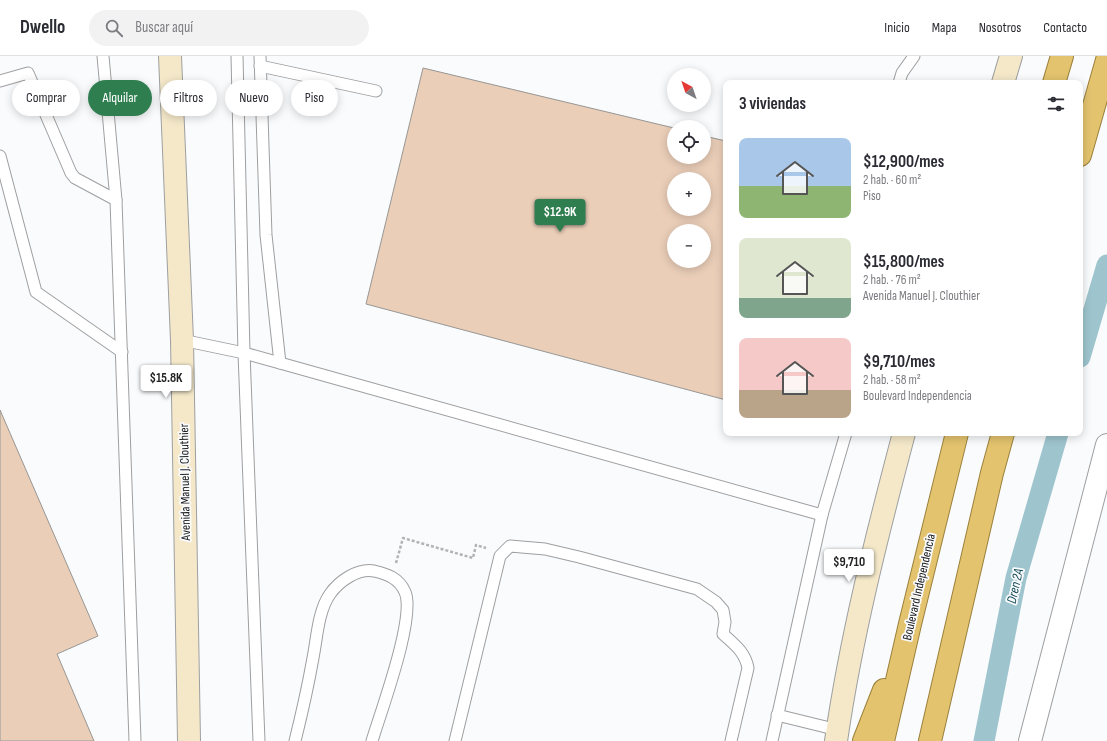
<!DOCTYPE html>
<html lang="es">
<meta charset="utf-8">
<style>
:root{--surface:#fff;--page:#f2f2f3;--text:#2b2b33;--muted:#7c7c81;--line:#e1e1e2;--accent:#2e7e4f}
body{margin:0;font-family:"Sofia Sans Condensed",sans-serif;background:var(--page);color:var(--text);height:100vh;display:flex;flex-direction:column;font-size:15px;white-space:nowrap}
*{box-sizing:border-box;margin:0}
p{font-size:13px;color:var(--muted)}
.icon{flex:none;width:22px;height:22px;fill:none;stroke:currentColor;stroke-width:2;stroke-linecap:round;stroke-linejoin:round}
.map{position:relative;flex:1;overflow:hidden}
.panel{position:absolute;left:723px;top:24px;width:360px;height:356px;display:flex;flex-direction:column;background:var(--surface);border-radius:8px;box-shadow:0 2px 10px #0003}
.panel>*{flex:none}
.guide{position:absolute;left:12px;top:24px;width:380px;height:36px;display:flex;gap:8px}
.needle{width:26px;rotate:320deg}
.buttons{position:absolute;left:667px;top:12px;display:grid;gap:8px}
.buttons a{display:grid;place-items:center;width:44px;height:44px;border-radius:50%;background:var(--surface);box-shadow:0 2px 10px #0003;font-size:20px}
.price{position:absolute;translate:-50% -34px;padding:0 9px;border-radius:4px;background:#fff;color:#222;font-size:13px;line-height:26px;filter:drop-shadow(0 1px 2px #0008)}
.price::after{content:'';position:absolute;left:50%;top:24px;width:12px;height:9px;margin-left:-6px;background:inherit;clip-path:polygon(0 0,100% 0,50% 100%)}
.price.active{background:var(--accent);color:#fff}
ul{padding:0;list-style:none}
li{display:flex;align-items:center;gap:12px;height:100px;padding:0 16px}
li span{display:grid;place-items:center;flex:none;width:112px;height:80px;border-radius:8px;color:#555}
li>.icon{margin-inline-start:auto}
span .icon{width:48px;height:48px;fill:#fffc;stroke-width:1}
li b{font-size:17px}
h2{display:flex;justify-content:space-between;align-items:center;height:48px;padding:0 16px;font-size:17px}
.tag{padding:0 14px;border-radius:18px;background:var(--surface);box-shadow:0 2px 10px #0003;font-size:14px;line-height:36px}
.tag.active{background:var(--accent);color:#fff}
header{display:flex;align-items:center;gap:24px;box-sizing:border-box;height:56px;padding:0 20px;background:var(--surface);border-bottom:1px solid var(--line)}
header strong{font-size:19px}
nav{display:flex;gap:22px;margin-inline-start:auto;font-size:14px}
.search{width:280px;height:36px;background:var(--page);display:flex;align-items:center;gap:10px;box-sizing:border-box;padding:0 14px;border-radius:22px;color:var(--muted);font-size:15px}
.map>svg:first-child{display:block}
</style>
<header>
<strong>Dwello</strong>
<div class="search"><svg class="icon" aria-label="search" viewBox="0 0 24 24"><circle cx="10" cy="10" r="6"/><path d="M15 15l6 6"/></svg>Buscar aquí</div>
<nav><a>Inicio</a><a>Mapa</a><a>Nosotros</a><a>Contacto</a></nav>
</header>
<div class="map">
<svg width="1107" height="685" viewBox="0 0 1107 685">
<rect width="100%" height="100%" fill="#fafbfd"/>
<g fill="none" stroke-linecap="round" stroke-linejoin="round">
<g stroke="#9ec5ce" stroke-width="21">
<polyline points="1080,301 1107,209"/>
<polyline points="984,685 1016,522 1058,377"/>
</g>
</g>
<g fill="#eaceb8" stroke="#979694" fill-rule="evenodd">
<path d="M423,12L674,72V101H704V80L726,85V344L366,248ZM674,123H704V153H674ZM674,175H704V205H674Z"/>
<polygon points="0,354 98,580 57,598 94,685 0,685"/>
</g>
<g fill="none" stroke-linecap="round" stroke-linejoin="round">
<defs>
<g id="service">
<polyline points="103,0 116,144 135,685"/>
<polyline points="237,0 244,297 259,685"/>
<polyline points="260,0 266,179 280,307"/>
<polyline points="260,10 376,35"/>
<polyline points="0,25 28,17 71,117 75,122 116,144"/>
<polyline points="899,27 902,17 914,0"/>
<polyline points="0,100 36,236 122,296"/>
<polyline points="182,284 244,297 280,307 822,459"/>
<polyline points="777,659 838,674"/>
<path d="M295,685C302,657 308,630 313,602C317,582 318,555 330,538C339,525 358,512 374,515C387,518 399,522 405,536C416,561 381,655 372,685"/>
<path d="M455,685L500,500L510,490L545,493L579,501L697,533L716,546L723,554L725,566L723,578C735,589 745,596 748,612L731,685"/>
<polyline points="772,685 822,459 846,377"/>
</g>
<polyline id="minor" points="1030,685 1107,389"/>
<g id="secondary">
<polyline points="170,0 182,284 189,685"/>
<polyline points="1003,27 1011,0"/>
<path d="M836,685C851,581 877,479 904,377"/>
</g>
<g id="trunk">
<polyline points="1054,27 1062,0"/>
<polyline points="1080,99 1107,4"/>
<polyline points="864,685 884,634"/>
<polyline points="883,685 910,568 957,377"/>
<polyline points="930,685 992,417 1003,377"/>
</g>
</defs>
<use href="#service" stroke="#9e9fa1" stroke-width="13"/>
<use href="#minor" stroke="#9e9fa1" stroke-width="24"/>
<use href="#secondary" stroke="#9e9fa1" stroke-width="24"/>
<use href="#trunk" stroke="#9b813c" stroke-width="24"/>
<polyline stroke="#b2b3b4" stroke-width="2.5" stroke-dasharray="3 2" stroke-linecap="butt" points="396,507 403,482 473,502 476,489 486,492"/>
<use href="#service" stroke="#fff" stroke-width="11"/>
<use href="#minor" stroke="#fff" stroke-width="22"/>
<use href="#secondary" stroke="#f4e8c9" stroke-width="22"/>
<use href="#trunk" stroke="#e3c36e" stroke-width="22"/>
</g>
<g text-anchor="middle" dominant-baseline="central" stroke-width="3.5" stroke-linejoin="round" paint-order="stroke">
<g font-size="13" fill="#222223" stroke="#fafbfd">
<text transform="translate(185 426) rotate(-91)">Avenida Manuel J. Clouthier</text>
<text transform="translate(919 531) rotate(-77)">Boulevard Independencia</text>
</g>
<g font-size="14" font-style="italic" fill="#164d58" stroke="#fafbfd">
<text transform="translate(1015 530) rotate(-77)">Dren 2A</text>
</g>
</g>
</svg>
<div class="buttons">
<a><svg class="needle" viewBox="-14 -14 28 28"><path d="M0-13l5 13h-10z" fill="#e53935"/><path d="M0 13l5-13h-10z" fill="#7c7c81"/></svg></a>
<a><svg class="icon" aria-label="locate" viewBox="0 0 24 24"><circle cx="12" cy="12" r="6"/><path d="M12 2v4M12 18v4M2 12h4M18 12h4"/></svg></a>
<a>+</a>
<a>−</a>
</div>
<b class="price active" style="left:560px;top:177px">$12.9K</b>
<b class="price" style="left:166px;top:343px">$15.8K</b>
<b class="price" style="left:849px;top:527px">$9,710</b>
<div class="guide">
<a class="tag">Comprar</a>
<a class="tag active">Alquilar</a>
<a class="tag">Filtros</a>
<a class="tag">Nuevo</a>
<a class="tag">Piso</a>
</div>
<section class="panel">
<h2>3 viviendas<svg class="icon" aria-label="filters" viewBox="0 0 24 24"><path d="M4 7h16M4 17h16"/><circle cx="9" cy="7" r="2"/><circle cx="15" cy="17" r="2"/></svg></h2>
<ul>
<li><span style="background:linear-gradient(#a9c7e8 60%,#8fb573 0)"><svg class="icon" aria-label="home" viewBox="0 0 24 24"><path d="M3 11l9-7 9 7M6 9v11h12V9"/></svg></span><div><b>$12,900/mes</b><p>2 hab. · 60 m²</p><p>Piso</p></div></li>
<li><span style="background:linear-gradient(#dfe7d0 75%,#7fa58c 0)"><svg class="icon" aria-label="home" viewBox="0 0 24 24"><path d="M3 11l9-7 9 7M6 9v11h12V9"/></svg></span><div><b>$15,800/mes</b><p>2 hab. · 76 m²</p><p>Avenida Manuel J. Clouthier</p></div></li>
<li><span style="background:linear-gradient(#f6c9c9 65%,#b9a48a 0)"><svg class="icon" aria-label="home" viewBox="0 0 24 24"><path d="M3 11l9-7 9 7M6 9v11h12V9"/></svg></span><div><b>$9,710/mes</b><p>2 hab. · 58 m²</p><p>Boulevard Independencia</p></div></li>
</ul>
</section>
</div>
